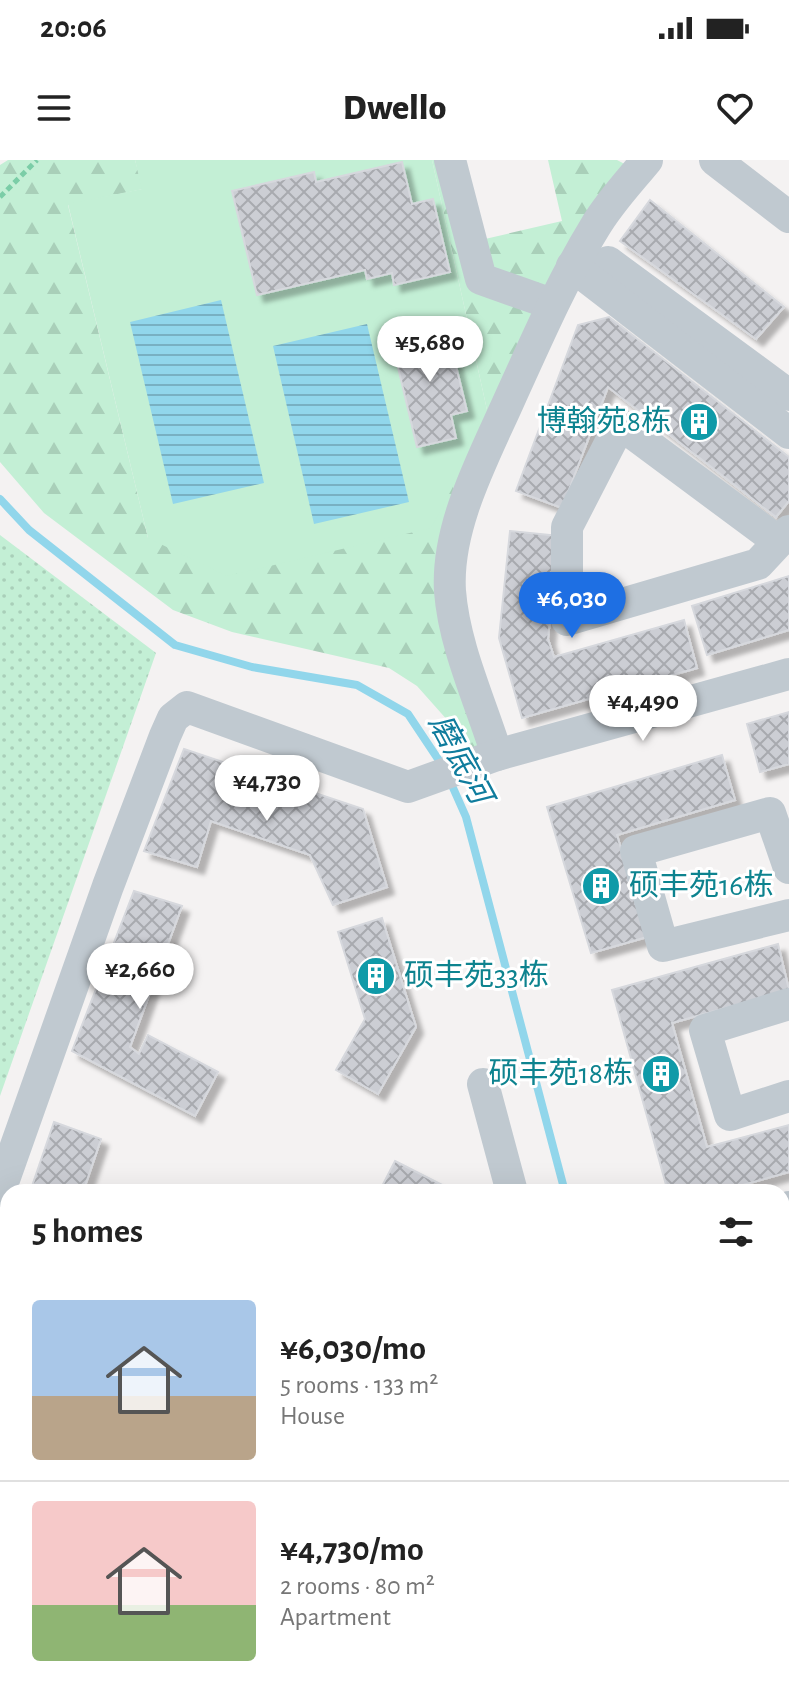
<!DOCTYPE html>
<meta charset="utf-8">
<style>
:root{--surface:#fff;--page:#f6f6f6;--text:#222;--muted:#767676;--line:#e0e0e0;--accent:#1e6fe3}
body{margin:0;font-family:"Alegreya Sans","Noto Sans SC",sans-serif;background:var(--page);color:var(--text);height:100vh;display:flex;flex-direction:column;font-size:30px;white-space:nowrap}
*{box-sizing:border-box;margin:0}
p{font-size:26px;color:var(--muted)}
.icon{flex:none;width:44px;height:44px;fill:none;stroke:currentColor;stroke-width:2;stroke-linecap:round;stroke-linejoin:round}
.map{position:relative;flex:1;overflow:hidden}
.panel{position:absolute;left:0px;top:1024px;width:790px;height:514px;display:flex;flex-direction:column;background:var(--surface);border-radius:24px 24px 0 0;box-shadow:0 8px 32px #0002}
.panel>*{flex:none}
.price{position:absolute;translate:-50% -68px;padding:0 18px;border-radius:28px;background:#fff;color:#222;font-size:26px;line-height:52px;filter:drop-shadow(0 2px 4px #0008)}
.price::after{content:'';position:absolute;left:50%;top:48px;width:24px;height:18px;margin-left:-12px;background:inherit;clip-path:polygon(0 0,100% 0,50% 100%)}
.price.on{background:var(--accent);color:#fff}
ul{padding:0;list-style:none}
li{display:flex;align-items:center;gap:24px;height:200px;padding:0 32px}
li+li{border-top:2px solid var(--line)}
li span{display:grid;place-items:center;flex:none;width:224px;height:160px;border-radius:8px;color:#555}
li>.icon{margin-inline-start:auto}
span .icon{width:96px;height:96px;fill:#fffc;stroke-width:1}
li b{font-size:34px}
h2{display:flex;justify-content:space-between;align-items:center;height:96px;padding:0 32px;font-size:34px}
.status{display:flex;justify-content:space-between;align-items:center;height:56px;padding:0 40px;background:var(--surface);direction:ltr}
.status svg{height:22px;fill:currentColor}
header{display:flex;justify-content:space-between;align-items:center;height:104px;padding:0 32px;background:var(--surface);font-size:36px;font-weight:800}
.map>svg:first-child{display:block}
</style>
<div class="status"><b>20:06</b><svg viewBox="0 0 49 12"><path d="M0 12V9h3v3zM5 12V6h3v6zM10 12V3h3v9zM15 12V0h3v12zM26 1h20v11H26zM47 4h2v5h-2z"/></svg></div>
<header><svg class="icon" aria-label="menu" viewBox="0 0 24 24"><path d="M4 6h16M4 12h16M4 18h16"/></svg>Dwello<svg class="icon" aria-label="heart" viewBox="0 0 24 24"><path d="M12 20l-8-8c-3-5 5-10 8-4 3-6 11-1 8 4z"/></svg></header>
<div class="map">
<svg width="789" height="1537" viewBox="0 0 789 1537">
<defs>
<pattern id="grass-dots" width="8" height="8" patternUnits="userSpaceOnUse" patternTransform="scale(2)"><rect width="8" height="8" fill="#c3efd5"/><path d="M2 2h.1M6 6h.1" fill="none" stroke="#a9cfb9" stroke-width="1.8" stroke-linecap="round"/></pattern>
<pattern id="forest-firs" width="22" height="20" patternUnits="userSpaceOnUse" patternTransform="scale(2)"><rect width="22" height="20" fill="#c3efd5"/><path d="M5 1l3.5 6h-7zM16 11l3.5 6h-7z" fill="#a9cfb9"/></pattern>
<pattern id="water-rules" width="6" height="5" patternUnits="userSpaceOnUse" patternTransform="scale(2)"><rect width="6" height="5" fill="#91d6eb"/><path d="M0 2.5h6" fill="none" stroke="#78b0c2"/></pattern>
<pattern id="building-cross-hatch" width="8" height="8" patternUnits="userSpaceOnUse" patternTransform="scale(2)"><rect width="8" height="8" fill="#ccced4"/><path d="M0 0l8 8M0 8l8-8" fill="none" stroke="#a8aaaf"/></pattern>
<filter id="shadow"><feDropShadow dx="7" dy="7" stdDeviation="2" flood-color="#0004"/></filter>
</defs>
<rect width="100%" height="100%" fill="#f4f2f2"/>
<polygon fill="url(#grass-dots)" points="0,375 156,493 0,936"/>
<polygon fill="url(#forest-firs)" points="8,0 135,0 143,29 68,45 148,378 489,259 432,0 450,0 472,82 562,61 548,0 617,0 638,11 596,64 451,405 493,580 461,593 449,562 417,526 389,508 232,472 173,450 44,353 0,302 0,5"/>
<g fill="#c3efd5">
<polygon points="135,0 432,0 489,259 431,368 227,416 148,378 68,44 142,29"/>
<polygon points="430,1530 614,1530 626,1537 438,1537"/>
</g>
<g fill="url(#water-rules)">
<polygon points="221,140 264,323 173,344 130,162"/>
<polygon points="367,164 409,342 314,364 273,186"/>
</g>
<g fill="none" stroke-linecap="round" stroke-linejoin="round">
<g stroke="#91d6eb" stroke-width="8">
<polyline points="0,339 29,370 175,485 252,507 357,525 408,554 442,605"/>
<polyline points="450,621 466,657 565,1032"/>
<polyline points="763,1530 770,1537"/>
</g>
</g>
<g fill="url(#building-cross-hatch)" stroke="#d6d8dd" stroke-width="2" filter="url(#shadow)">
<polygon points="402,2 412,44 433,39 450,112 394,125 392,113 367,119 365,110 257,135 232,31 314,12 316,22"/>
<polygon points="650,40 784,147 756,179 620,81"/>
<polygon points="609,157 789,297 789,341 776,357 608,227 562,348 516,331 578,165"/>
<polygon points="446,165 467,251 451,255 456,278 417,287 391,178"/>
<polygon points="510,371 559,376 548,479 554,497 684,460 697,508 522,558 499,478"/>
<polygon points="789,416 789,470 707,495 692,446"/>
<polygon points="789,552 789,604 760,612 747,564"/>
<polygon points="184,589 363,649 387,727 333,745 310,695 211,661 197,707 144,691"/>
<polygon points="722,595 735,640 617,675 647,777 591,793 547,647"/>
<polygon points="134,731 182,746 130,887 139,894 148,875 218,912 195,956 72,891"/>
<polygon points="382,758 416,867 378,934 336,910 365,859 338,772"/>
<polygon points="778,784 789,830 672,863 707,987 789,965 789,1012 718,1032 668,1032 612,830"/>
<polygon points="54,962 101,979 83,1032 30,1032"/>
<polygon points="395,1001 456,1032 379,1032"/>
<polygon points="789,1183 789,1223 782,1225 782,1185"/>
<polygon points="0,1210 8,1215 8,1223 0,1236"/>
</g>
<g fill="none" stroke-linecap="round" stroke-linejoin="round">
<polyline stroke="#7bcda7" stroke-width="5" stroke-dasharray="6 4" stroke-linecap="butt" points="0,37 37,0"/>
<g stroke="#c0c9d0" stroke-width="32">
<polyline points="450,0 481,119 552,144"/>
<polyline points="715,0 789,57"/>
<polyline points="608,102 789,235"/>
<polyline points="572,106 789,273"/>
<polyline points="779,382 620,264 567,367 567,460 758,404 789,371"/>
<path d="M497,595C481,543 454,486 450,431C446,365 485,295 511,236C537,179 562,121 595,67C609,43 629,22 647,0"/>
<polyline points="789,708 770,653 636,691 663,786 789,755"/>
<polyline points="789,844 705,870 730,955 789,936"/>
<polyline points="483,924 512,1032"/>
<polyline points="0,1031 108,726 165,576 173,558 187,547 408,627 497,595 789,514"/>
<polyline points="782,1050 789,1047"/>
<polyline points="0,1100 8,1104"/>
<polyline points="782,1138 789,1135"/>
<polyline points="782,1277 789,1275"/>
</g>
<g stroke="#b3c1d0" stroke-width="40">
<polyline points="0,1266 8,1272"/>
<polyline points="357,1530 368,1537"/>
</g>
<g stroke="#8ba3bf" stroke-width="44">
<polyline points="0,1401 8,1405"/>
<polyline points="0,1450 8,1454"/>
<polyline points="9,1530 22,1537"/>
<polyline points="154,1530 167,1537"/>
<polyline points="236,1530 249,1537"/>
</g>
</g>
<defs>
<symbol id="building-disc" viewBox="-11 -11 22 22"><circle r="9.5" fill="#0f9aa8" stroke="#fff"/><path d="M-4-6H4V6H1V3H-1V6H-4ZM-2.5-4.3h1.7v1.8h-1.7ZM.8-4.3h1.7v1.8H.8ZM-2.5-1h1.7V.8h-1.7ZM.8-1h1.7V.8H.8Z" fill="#fff"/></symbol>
</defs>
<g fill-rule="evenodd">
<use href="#building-disc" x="677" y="240" width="44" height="44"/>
<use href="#building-disc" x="579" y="704" width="44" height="44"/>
<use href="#building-disc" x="354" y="794" width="44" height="44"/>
<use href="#building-disc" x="639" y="892" width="44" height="44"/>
</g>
<g text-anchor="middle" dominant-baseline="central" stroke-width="6" stroke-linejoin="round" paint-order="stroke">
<g font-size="30" fill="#0d838f" stroke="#fff" text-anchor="end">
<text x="671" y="262">博翰苑8栋</text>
<text x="629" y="726" text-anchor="start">硕丰苑16栋</text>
<text x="404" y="816" text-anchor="start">硕丰苑33栋</text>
<text x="633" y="914">硕丰苑18栋</text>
</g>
<g font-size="32" font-style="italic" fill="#0f7c9d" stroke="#fff">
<text transform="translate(460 599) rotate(62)">磨底河</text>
</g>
</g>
</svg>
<b class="price" style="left:430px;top:224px">¥5,680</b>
<b class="price on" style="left:572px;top:480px">¥6,030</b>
<b class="price" style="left:643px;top:583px">¥4,490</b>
<b class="price" style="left:267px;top:663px">¥4,730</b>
<b class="price" style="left:140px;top:851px">¥2,660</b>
<section class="panel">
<h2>5 homes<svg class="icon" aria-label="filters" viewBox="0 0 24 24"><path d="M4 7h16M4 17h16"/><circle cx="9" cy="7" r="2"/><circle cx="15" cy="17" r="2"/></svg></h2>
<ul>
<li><span style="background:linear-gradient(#a9c7e8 60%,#b9a48a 0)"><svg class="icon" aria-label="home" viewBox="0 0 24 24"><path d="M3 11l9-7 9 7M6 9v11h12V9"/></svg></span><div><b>¥6,030/mo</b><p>5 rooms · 133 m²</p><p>House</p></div></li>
<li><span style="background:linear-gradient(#f6c9c9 65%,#8fb573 0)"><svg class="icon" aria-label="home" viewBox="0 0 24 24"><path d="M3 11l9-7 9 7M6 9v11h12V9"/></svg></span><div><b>¥4,730/mo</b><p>2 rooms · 80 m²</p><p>Apartment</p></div></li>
</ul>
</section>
</div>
